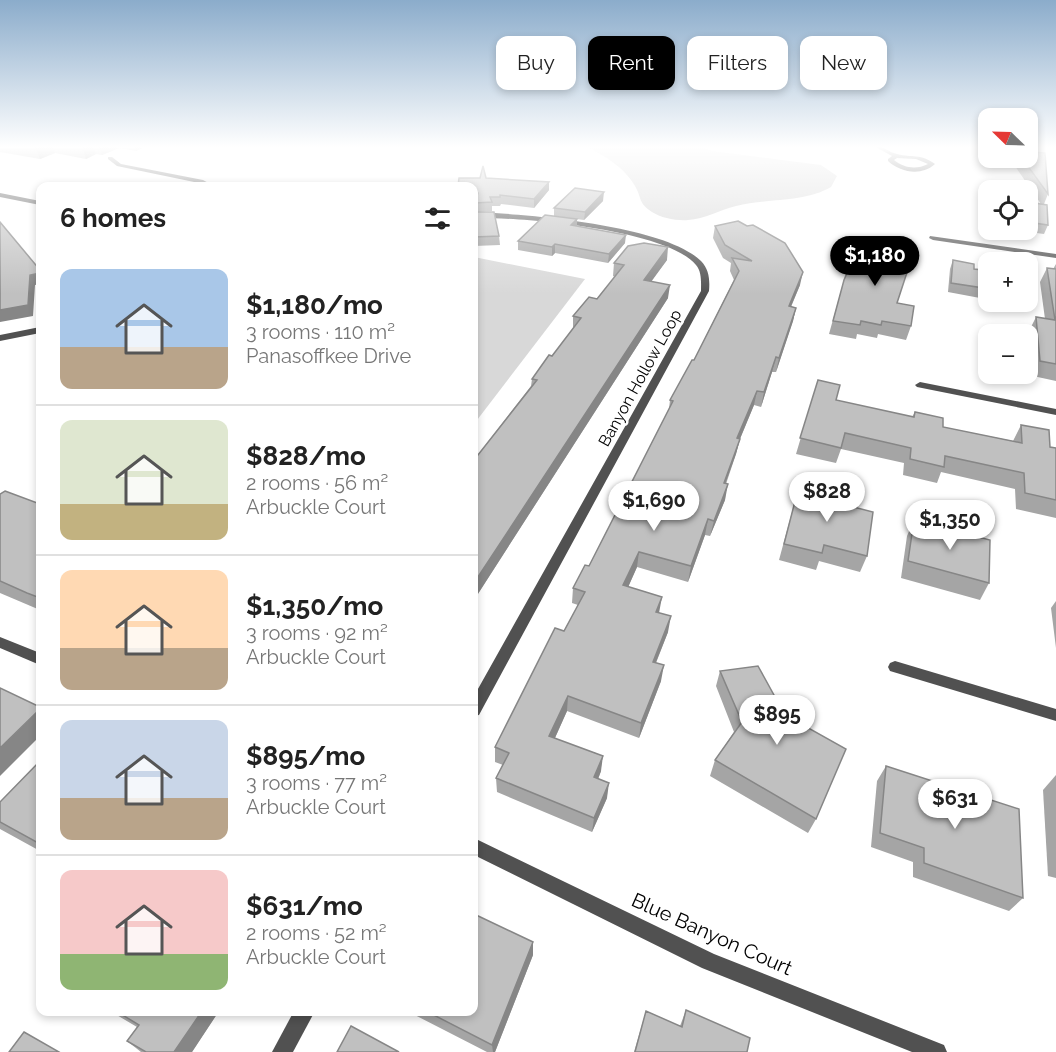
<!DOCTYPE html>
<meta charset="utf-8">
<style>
:root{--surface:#fff;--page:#f2f2f2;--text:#222;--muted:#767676;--line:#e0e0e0;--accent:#000}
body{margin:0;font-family:Raleway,sans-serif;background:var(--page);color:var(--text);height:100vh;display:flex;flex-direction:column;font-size:22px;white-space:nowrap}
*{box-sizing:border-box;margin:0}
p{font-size:20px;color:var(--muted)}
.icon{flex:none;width:33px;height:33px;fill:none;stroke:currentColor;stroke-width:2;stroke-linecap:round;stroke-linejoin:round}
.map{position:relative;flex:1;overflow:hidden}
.sheet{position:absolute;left:36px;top:182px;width:442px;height:834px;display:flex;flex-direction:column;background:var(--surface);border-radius:12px;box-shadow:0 3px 9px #0003}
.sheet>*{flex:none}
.banner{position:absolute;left:496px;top:36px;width:470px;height:54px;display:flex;gap:12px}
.needle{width:39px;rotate:293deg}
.buttons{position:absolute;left:978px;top:108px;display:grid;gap:12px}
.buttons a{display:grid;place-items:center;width:60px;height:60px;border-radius:12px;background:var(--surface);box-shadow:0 3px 9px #0003;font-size:30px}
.price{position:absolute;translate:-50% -51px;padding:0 14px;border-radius:21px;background:#fff;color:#222;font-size:20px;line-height:39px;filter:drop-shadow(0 2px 3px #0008)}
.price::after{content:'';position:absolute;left:50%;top:36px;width:18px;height:14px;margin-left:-9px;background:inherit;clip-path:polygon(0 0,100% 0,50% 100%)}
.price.on{background:var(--accent);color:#fff}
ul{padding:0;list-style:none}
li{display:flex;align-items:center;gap:18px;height:150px;padding:0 24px}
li+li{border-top:2px solid var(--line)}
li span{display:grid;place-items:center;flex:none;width:168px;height:120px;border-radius:12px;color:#555}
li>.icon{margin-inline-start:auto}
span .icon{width:72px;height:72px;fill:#fffc;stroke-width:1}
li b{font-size:26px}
h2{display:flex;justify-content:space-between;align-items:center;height:72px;padding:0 24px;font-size:26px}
.pill{padding:0 21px;border-radius:12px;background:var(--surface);box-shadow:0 3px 9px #0003;font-size:21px;line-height:54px}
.pill.on{background:var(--accent);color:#fff}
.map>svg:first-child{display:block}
</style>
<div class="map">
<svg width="1056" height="1052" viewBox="0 0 1056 1052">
<rect width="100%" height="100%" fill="#fff"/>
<g fill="#d8d8d8">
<path d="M585,146H700L712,151L821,165L837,176L831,187C804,203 766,198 736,206C719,210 705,219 688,220C677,221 661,218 652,212C638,203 642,198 635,186C625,168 604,155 585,146Z"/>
<polygon points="474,257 585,279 474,424"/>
</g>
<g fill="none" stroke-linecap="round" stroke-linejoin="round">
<g fill="#515151" fill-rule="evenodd">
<polygon points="108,157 112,157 121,164 203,180 214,186 206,186 199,183 117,166 108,159"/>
<polygon points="0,193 40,201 40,205 0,197"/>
</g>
<g fill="#515151" fill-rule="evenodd">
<path d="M874,146C884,146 888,152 897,154C913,158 919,153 935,164C922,176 901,173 888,161V159L892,156ZM897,158L916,159L928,164C916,170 904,168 894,160Z"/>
<path d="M495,213C543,216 667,227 701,261C709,269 710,280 709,291L479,715L474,716V696L701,291C701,282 702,272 696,265C666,229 520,217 474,218V214Z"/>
<polygon points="930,236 1056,254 1056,258 933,240 929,238"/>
<polygon points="40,327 40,333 0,341 0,335"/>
<polygon points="920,382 1056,409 1056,415 917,387 915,385"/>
<polygon points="0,637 40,653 40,665 0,648"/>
<polygon points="895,661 1056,709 1056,721 890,671 888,667 890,663"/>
<polygon points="474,838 714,954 944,1045 947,1052 912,1052 702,968 474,855"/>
<polygon points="294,1011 315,1011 293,1052 272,1052"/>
</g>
</g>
<g fill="#a5a5a5">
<polygon points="0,146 147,146 136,151 119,148 102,155 96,154 86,159 55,153 40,159 0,152"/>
<polygon points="1015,158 1028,158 1048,194 1044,204 1048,225 1044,234 1015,230 1028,230 1028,202 1041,204 1013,163"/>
<polygon points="486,178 549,182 549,190 534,208 501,204 500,206 492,206 492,211 476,212 476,201 474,201 474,186"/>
<polygon points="603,201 584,220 554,216 554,208"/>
<polygon points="474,212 499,236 500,245 474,246"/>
<polygon points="577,226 625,243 608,263 555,253 552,256 518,250 518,241"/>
<polygon points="715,226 800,285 791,307 796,308 793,321 776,372 772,372 761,407 754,405 740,439 736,454 726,484 725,500 710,536 705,535 688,582 637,567 628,587 659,613 668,632 656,663 661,681 639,738 567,711 555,738 601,771 598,779 607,798 592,832 497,792 496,778 503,765 495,762 495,747 564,631 578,605 572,603 573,588 589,566 669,409 670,400 694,360 734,280 730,271 731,263 723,258 713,238"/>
<polygon points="667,260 651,281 668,298 474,600 474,460 531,386 532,379 552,356 573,329 573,316 597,299 615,277 613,276 614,263"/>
<polygon points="953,260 984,288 980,298 948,292 950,269"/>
<polygon points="1056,264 1056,381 1033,376 1029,331 1036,317 1045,319 1040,282 1047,268 1053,269"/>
<polygon points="844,280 897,303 911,326 906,340 878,334 877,338 857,334 856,339 829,334"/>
<polygon points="818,380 836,400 912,417 915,412 943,427 1013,441 1021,425 1050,447 1056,448 1056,518 1016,509 1015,489 941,472 937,483 903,475 904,463 841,449 836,463 796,454"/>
<polygon points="800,482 826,500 867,556 860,572 819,561 816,570 779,560"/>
<polygon points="0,494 40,504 40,610 0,593"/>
<polygon points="914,520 989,583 980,600 901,578 907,536"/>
<polygon points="1056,601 1056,648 1051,608"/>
<polygon points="720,671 816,819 808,833 710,776 715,760 734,732 716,686"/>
<polygon points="40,761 40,851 0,829 0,802"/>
<polygon points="886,766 1023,898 1009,911 913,877 913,862 871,847 877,781"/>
<polygon points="1056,775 1056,878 1048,876 1043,790"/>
<polygon points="533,942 533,955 495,1052 487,1052 407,1011 474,1011"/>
<polygon points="686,1010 747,1052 634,1052 646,1011 680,1026"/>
<polygon points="110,1011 219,1011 192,1052 141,1052 127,1041 137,1027"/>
</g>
<g fill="#868686">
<polygon points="35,146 52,146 55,153 40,159"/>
<polygon points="82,146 94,146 96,154 86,159"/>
<polygon points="99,146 118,146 119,148 102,155"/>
<polygon points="135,146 147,146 136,151"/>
<polygon points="549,182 549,190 534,208 534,199"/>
<polygon points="604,192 603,201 584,220 585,212"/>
<polygon points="577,219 577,228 571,225"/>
<polygon points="626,235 625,243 608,263 609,254"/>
<polygon points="555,244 555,253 552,256 552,247"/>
<polygon points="668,247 667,260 643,293 644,280"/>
<polygon points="803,272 800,285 785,320 789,306"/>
<polygon points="40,273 40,284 35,285 33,316 0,322 0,310 30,275"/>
<polygon points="670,285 668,298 474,600 474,583"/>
<polygon points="796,308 793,321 776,372 779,358"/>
<polygon points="776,357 772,372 761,407 764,392"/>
<polygon points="757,391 754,405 734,453 737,438"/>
<polygon points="740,439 736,454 720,498 724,483"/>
<polygon points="728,484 725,500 710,536 714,521"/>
<polygon points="708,519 705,535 688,582 691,566"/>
<polygon points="639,552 637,567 622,601 623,585"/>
<polygon points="662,597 659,613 656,612"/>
<polygon points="671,616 668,632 650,677 653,662"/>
<polygon points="664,665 661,681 639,738 641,723"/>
<polygon points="568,696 567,711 549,751 549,736"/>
<polygon points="40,709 40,736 0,776 0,748"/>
<polygon points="603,756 601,771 593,792 594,777"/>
<polygon points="609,783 607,798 592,832 594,818"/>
<polygon points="533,942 533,955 495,1052 493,1052 492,1045"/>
<polygon points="202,1011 219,1011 192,1052 174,1052"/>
</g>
<g fill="#c0c0c0" stroke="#868686" stroke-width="1.5">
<polygon points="1028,152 1045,153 1048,194 1022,158 1028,158"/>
<polygon points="483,166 486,178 549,182 534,199 500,195 500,197 490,197 492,202 475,203 478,193 474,192 474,186 458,186 459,178 480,178"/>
<polygon points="575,188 604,192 585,212 554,208"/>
<polygon points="1028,202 1047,205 1048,225 1028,222"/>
<polygon points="474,212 494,212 499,236 474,237"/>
<polygon points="545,215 577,219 571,225 626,235 609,254 555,244 552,247 518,241"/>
<polygon points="738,221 747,226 753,225 785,243 803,272 789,306 796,308 779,358 776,357 764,392 757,391 737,438 740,439 724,483 728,484 714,521 708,519 691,566 639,552 623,585 662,597 656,612 671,616 653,662 664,665 641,723 568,696 549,736 603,756 594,777 609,783 594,818 496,778 509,753 495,747 555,628 564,631 585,592 573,588 585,565 589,566 673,401 670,400 692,360 694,360 739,271 732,258 752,261 725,245 715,226"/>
<polygon points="0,222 40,270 40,273 30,275 28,305 0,310"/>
<polygon points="861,241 914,251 897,303 914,306 911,326 882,321 881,325 861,321 860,325 833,321 844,280"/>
<polygon points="644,243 668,247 644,280 670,285 474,583 474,460 537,380 532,379 549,355 552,356 581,318 573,316 589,297 597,299 624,265 614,263 628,246"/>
<polygon points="953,260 974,264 974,269 983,270 984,288 951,283"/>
<polygon points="1047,268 1056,269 1056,364 1040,361 1036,317 1055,320"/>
<polygon points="818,380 840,385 836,400 914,417 915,412 943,418 943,427 1022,443 1021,425 1049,430 1050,447 1056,448 1056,500 1025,493 1024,473 945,456 944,467 910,459 911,448 845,433 841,448 800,438"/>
<polygon points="800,482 828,489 826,500 873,512 867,556 824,545 822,553 784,544"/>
<polygon points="5,491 40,504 40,511 39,512 40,513 40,598 27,593 0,581 0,494"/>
<polygon points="914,520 990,540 989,583 908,561"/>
<polygon points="758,666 785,715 846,749 816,819 715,760 742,722 720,671"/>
<polygon points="0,688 40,707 40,709 0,748"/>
<polygon points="40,761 40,844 0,822 0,802"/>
<polygon points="886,766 1019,809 1023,898 924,863 924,848 880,833"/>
<polygon points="474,914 533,942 492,1045 426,1011 474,1011"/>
<polygon points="686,1010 750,1038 747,1052 635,1052 646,1011 682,1027"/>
<polygon points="116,1011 202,1011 174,1052 146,1052 127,1041 139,1025"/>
<polygon points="351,1026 399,1052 337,1052"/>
<polygon points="24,1032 59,1052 9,1052"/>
</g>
<linearGradient id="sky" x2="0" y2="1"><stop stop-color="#8baccb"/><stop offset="0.5" stop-color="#fff"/><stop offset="1" stop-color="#fff" stop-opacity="0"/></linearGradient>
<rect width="1056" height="294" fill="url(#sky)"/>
<g text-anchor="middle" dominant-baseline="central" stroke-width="5" stroke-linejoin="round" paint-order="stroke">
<g font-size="16" fill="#000" stroke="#fff">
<text transform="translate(640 378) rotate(-61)">Banyon Hollow Loop</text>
</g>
<g font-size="20" fill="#000" stroke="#fff">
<text transform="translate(712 934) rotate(24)">Blue Banyon Court</text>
</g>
</g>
</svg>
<div class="buttons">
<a><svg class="needle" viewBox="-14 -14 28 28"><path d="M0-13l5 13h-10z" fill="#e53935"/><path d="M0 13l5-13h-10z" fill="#767676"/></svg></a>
<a><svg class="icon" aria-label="locate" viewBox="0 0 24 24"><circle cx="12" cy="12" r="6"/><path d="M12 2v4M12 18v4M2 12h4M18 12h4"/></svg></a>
<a>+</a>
<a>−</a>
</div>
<b class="price on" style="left:875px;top:287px">$1,180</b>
<b class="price" style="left:827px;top:523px">$828</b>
<b class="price" style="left:654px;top:532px">$1,690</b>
<b class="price" style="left:950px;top:551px">$1,350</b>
<b class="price" style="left:777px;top:746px">$895</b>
<b class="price" style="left:955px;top:830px">$631</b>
<div class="banner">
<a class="pill">Buy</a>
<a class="pill on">Rent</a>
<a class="pill">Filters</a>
<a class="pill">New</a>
</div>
<section class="sheet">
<h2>6 homes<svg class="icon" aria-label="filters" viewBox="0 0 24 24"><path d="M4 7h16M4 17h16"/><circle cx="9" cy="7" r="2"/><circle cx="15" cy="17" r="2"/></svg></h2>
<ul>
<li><span style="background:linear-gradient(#a9c7e8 65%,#b9a48a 0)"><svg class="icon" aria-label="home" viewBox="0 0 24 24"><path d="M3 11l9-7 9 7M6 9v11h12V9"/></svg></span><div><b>$1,180/mo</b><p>3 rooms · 110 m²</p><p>Panasoffkee Drive</p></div></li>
<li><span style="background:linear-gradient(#dfe7d0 70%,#c2b280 0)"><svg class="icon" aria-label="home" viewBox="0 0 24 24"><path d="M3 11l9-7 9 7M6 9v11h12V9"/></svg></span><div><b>$828/mo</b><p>2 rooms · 56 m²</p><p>Arbuckle Court</p></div></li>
<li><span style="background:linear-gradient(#ffd9b3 65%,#b9a48a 0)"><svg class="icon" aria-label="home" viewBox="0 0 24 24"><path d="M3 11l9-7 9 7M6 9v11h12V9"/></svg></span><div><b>$1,350/mo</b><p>3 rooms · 92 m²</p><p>Arbuckle Court</p></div></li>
<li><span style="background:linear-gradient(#c9d6e8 65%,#b9a48a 0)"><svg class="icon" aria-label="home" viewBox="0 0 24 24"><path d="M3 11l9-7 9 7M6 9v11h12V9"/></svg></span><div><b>$895/mo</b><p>3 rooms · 77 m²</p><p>Arbuckle Court</p></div></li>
<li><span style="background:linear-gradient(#f6c9c9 70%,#8fb573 0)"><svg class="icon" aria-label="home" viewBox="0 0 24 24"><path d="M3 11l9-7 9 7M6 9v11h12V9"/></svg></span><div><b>$631/mo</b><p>2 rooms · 52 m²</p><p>Arbuckle Court</p></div></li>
</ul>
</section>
</div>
